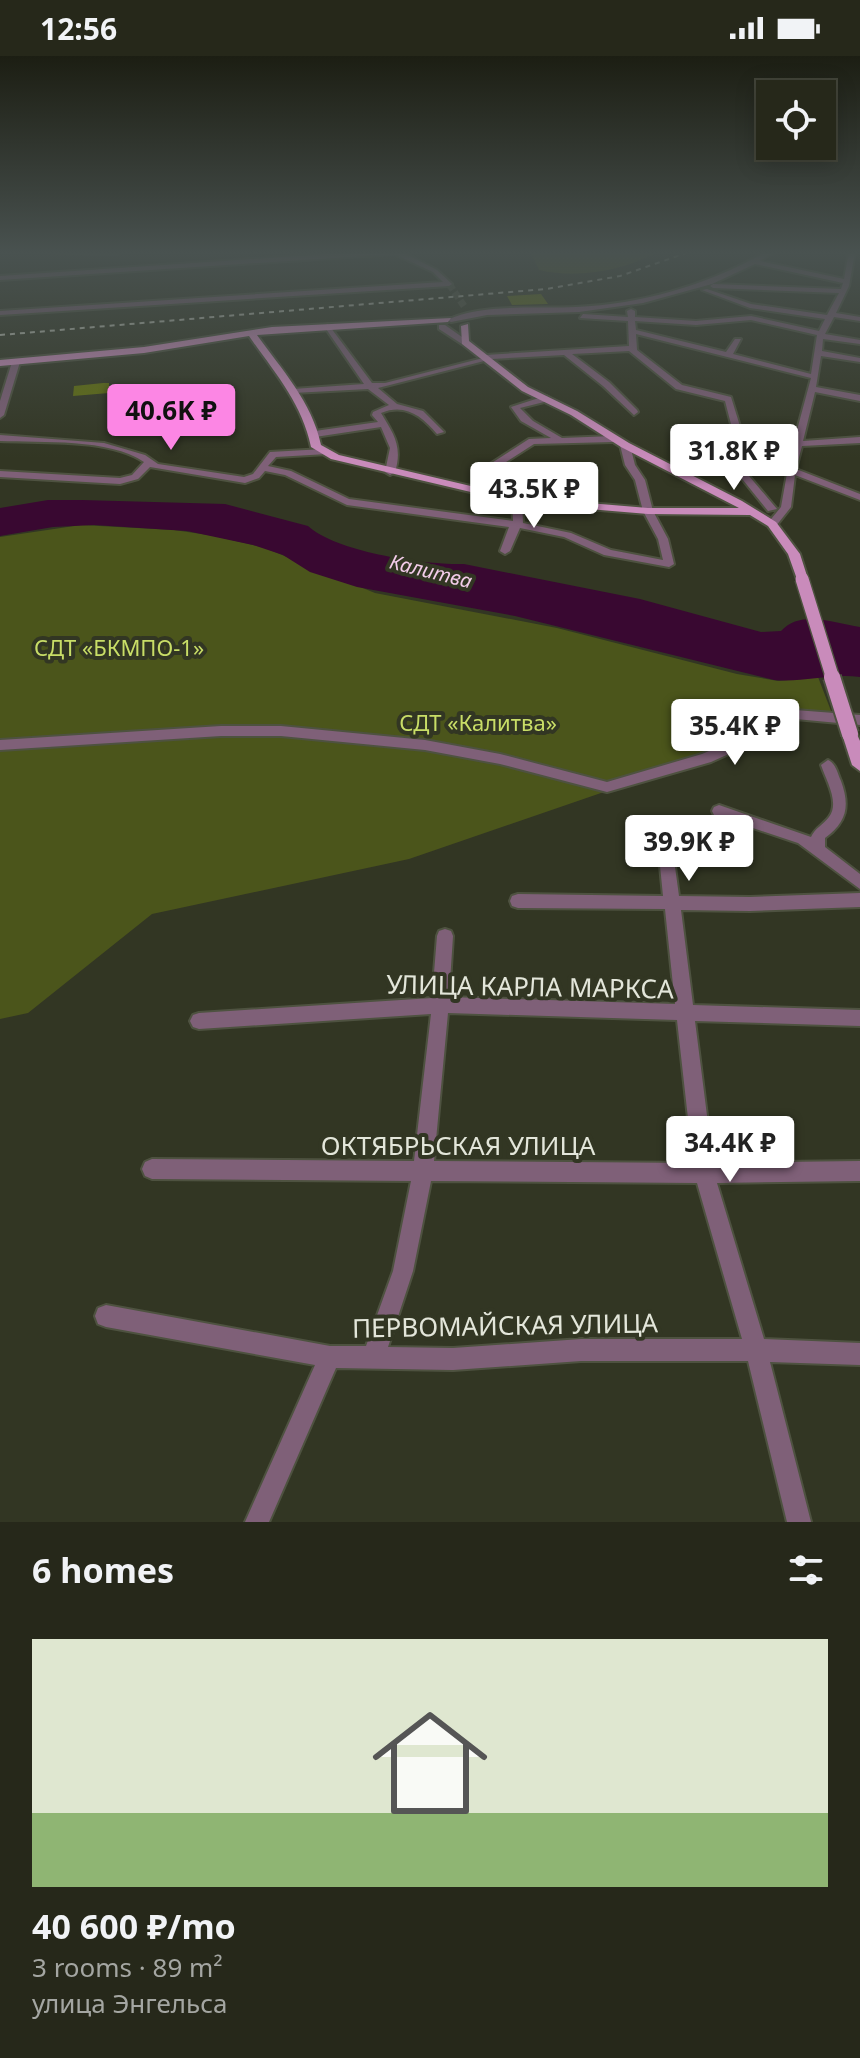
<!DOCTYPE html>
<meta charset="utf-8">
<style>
:root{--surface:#26281a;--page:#2e3023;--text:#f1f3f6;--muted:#a4a6a2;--line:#424439;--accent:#fc86e4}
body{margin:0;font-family:"Noto Sans",sans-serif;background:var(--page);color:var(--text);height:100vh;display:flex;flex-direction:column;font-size:30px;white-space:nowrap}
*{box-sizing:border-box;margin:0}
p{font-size:26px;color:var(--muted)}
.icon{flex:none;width:44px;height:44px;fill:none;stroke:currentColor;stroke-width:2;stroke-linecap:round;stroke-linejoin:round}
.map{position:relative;height:1466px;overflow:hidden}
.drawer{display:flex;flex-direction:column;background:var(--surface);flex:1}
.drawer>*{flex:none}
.buttons{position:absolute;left:756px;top:24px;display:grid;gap:16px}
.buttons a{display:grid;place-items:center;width:80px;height:80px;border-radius:0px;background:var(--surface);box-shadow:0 4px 20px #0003,0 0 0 2px var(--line);font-size:40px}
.price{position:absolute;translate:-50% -68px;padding:0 18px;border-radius:8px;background:#fff;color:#222;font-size:26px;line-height:52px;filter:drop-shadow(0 2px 4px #0008)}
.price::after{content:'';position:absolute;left:50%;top:48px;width:24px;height:18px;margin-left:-12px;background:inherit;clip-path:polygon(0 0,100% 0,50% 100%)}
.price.active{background:var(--accent);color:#111}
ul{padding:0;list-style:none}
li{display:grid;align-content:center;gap:16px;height:424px;padding:0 32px}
li span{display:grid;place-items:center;height:248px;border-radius:0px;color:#555}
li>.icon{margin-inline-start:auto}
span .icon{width:144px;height:144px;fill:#fffc;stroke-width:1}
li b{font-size:34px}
h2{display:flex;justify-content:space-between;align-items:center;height:96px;padding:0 32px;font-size:34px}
.status{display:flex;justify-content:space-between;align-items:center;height:56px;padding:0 40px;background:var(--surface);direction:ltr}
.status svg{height:22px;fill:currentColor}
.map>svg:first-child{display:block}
</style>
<div class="status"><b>12:56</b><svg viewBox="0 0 49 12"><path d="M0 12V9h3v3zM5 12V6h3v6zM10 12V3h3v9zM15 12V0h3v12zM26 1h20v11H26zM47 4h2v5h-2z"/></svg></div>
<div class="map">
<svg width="860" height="1466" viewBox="0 0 860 1466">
<rect width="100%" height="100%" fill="#323623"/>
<g fill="#4b551b">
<path d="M531,196H657C623,215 577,223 539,214Z"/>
<polygon points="81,469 174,474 215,480 265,492 375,537 557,572 737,618 778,625 818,621 833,660 782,657 760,679 662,716 409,803 152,858 28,957 0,963 0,481"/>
</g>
<path fill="#390831" d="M82,444L225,448L308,470C336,496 425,509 464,508L640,543L761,576L781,575C801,553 834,567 860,571V621C830,617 803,627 774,624L515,560L357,531L310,516L283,499L253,489L187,475L94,469L53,471L0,480V452L48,444Z"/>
<g fill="#63710e">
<polygon points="541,238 548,248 512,249 507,240"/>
<polygon points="103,327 109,327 109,337 73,340 74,330"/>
</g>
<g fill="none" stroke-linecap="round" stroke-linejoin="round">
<polyline stroke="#4d503e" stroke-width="7" stroke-dasharray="7 3" stroke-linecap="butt" points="449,228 464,250"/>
<defs>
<g id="minor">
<polygon points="42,196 120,196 117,198"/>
<polygon points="358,196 402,196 437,214 452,228 449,230 0,259 0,255 443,226 433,216 394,198 0,224 0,220"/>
<path d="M766,196H774L760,205L844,223L849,196H855L849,230L836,257L860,261V265L834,261L825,278L860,284V288L823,283L822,295L860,302V306L821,300L816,331L860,339V345L815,336L803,385L860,381V387L802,390L796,413L860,438V444L795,419L791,451L776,470L767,468L781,451L791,395L769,394L729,402L749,420L777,453L768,455L743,424L717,401L738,395L725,345L676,333L629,295L572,298L609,326L637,354L638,356L634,359L603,330L564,299L492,303L378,332L397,348L423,355L444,376L437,378C422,360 405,347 381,357C393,377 403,390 395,416L390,419L385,416L390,392L381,371L315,381L311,378L315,375L378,366L372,359L373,356L389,349L368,333L293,337L289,335L293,333L364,328L324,270L328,268L372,327H385L483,302L486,299L629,290L628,265L580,262L583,258L628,261L627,255L631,253L635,255V261L696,265L751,260L819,275L825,263L750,252L702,234L707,233L751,248L827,259L839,237L713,232L710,230L713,228L841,233L843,227L755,208L712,228L643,247L579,256L487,259L451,266L447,264C482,247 538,253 576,251C643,248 707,229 766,196ZM751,264L817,279L811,318L733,298L741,283H735L726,296L636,274L635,265L696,269ZM636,278L811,322L793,389L769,388L747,393L731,341L682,329L637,294Z"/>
<polygon points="439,269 445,269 469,286 462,288 439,273"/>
<polygon points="16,304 20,306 4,359 0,362 0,345 12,306"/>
<polygon points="545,340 548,341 548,345 520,352 533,365 562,382 613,380 617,383 613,386 534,388 495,413 503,423 510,442 502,444 493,423 485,412 487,410 529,383 551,382 521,365 511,351"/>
<path d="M0,379L104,387L145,399L158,408L244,421L253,418L270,396L324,393L327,394V398L276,401L268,410L291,415L349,443L513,465L512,444L517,441L522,444L523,467L571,477L611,494L663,504L658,483L643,455L635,424L625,409L620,389L625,386L630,389L635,409L645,424L653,455L668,483L674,508L669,511L604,499L564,481L520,472L510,495L505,498L500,495L509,471L347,449L285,419L265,415L259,422L245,427L150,411L138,423L120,428L0,421V415L120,422L132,419L144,406C109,382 42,387 0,385Z"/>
<polygon points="782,653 860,659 860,669 785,662 762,683 711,706 607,736 500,708 425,694 281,680 221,680 0,694 0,684 221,670 281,670 425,684 500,698 607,726 702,698 752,677 777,654"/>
<path d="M828,704C836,708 837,716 841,725C850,750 847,766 825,782V791L860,818V833L798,787L714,759L712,755L714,751L719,749L811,781C815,772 823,769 829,761C840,747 826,724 821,709Z"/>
<path d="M665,783L670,785L672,789L679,840L750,841L860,837V851L750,855L681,854L693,949L860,954V970L695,965L713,1107L860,1105V1125L717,1127L764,1283L860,1287V1309L770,1306L811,1466H787L748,1305H581L453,1314L336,1312L269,1466H245L315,1309L106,1271L98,1268L95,1260L98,1252L106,1249L330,1290H366L393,1215L411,1125L152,1123L145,1120L142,1113L145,1106L152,1103L414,1105L431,958L199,973L193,971L190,965L193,959L199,957L432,942L437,880L439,875L445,873L451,875L453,880L449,941L675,948L665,853L518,852L512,850L510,845L512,840L518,838L663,840L658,789L660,785ZM448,957L677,964L693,1107L434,1105ZM431,1125L697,1127L742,1283H581L453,1292L388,1291L413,1215Z"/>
</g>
<g id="major">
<path d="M451,262L448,266L257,279C282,314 312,346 321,389L339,399L517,441L648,452H739L621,391L571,359L522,335L462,288L461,270L468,268L469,285L528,331L577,355L629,387L742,445L776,466L800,498L808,523L806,526H798L788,498L768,470L750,459L648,458L517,447L331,403L311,391C302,347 274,316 249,280L144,297L0,310V304L144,291L272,271Z"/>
<polygon points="850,673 855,674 860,685 860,715 852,709 842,678"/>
</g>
</defs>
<use href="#minor" stroke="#4e5240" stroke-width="4"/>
<use href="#major" stroke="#4e5240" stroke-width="4"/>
<use href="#minor" fill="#7f6078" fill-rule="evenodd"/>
<use href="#major" fill="#c98bbb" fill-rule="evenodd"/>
<polyline stroke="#c2c5b8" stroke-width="2" stroke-dasharray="5 5" stroke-linecap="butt" points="0,279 546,233 620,220 689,196"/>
<defs>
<polyline id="major-bridge-far1" points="802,523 833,623"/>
<polyline id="major-bridge" points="832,621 850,678"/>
</defs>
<use href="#major-bridge-far1" stroke="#4e5240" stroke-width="16" stroke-linecap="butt"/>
<use href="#major-bridge" stroke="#4e5240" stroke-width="20" stroke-linecap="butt"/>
<use href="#major-bridge-far1" stroke="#c98bbb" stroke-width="13"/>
<use href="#major-bridge" stroke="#c98bbb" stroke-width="16"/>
</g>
<linearGradient id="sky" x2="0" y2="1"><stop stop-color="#1c1e13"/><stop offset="0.49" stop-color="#495250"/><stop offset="1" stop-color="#495250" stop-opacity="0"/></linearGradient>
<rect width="860" height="402" fill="url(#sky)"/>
<g text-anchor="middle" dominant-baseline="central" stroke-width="8" stroke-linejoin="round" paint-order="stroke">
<g font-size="20" font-style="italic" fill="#f4cdea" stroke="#323623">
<text transform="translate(431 515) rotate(14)">Калитва</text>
</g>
<g font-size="22" fill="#c8dd67" stroke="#323623">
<text x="119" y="591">СДТ «БКМПО-1»</text>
<text x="478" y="666">СДТ «Калитва»</text>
</g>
<g font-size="26" fill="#e3e6da" stroke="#323623">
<text transform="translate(530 930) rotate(1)">УЛИЦА КАРЛА МАРКСА</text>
<text x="458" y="1089">ОКТЯБРЬСКАЯ УЛИЦА</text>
<text transform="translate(505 1269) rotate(-1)">ПЕРВОМАЙСКАЯ УЛИЦА</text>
</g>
</g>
</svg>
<div class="buttons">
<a><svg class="icon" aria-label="locate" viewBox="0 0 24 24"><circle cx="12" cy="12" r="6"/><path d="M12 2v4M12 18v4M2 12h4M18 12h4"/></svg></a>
</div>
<b class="price active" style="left:171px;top:396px">40.6K ₽</b>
<b class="price" style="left:734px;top:436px">31.8K ₽</b>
<b class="price" style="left:534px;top:474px">43.5K ₽</b>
<b class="price" style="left:735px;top:711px">35.4K ₽</b>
<b class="price" style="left:689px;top:827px">39.9K ₽</b>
<b class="price" style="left:730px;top:1128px">34.4K ₽</b>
</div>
<section class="drawer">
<h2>6 homes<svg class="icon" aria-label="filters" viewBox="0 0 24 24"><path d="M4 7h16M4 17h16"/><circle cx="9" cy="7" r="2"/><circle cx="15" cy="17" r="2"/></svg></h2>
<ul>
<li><span style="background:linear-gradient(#dfe7d0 70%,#8fb573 0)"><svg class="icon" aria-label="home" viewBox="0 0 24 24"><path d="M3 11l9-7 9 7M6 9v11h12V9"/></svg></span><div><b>40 600 ₽/mo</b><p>3 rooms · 89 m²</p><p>улица Энгельса</p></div></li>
</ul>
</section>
